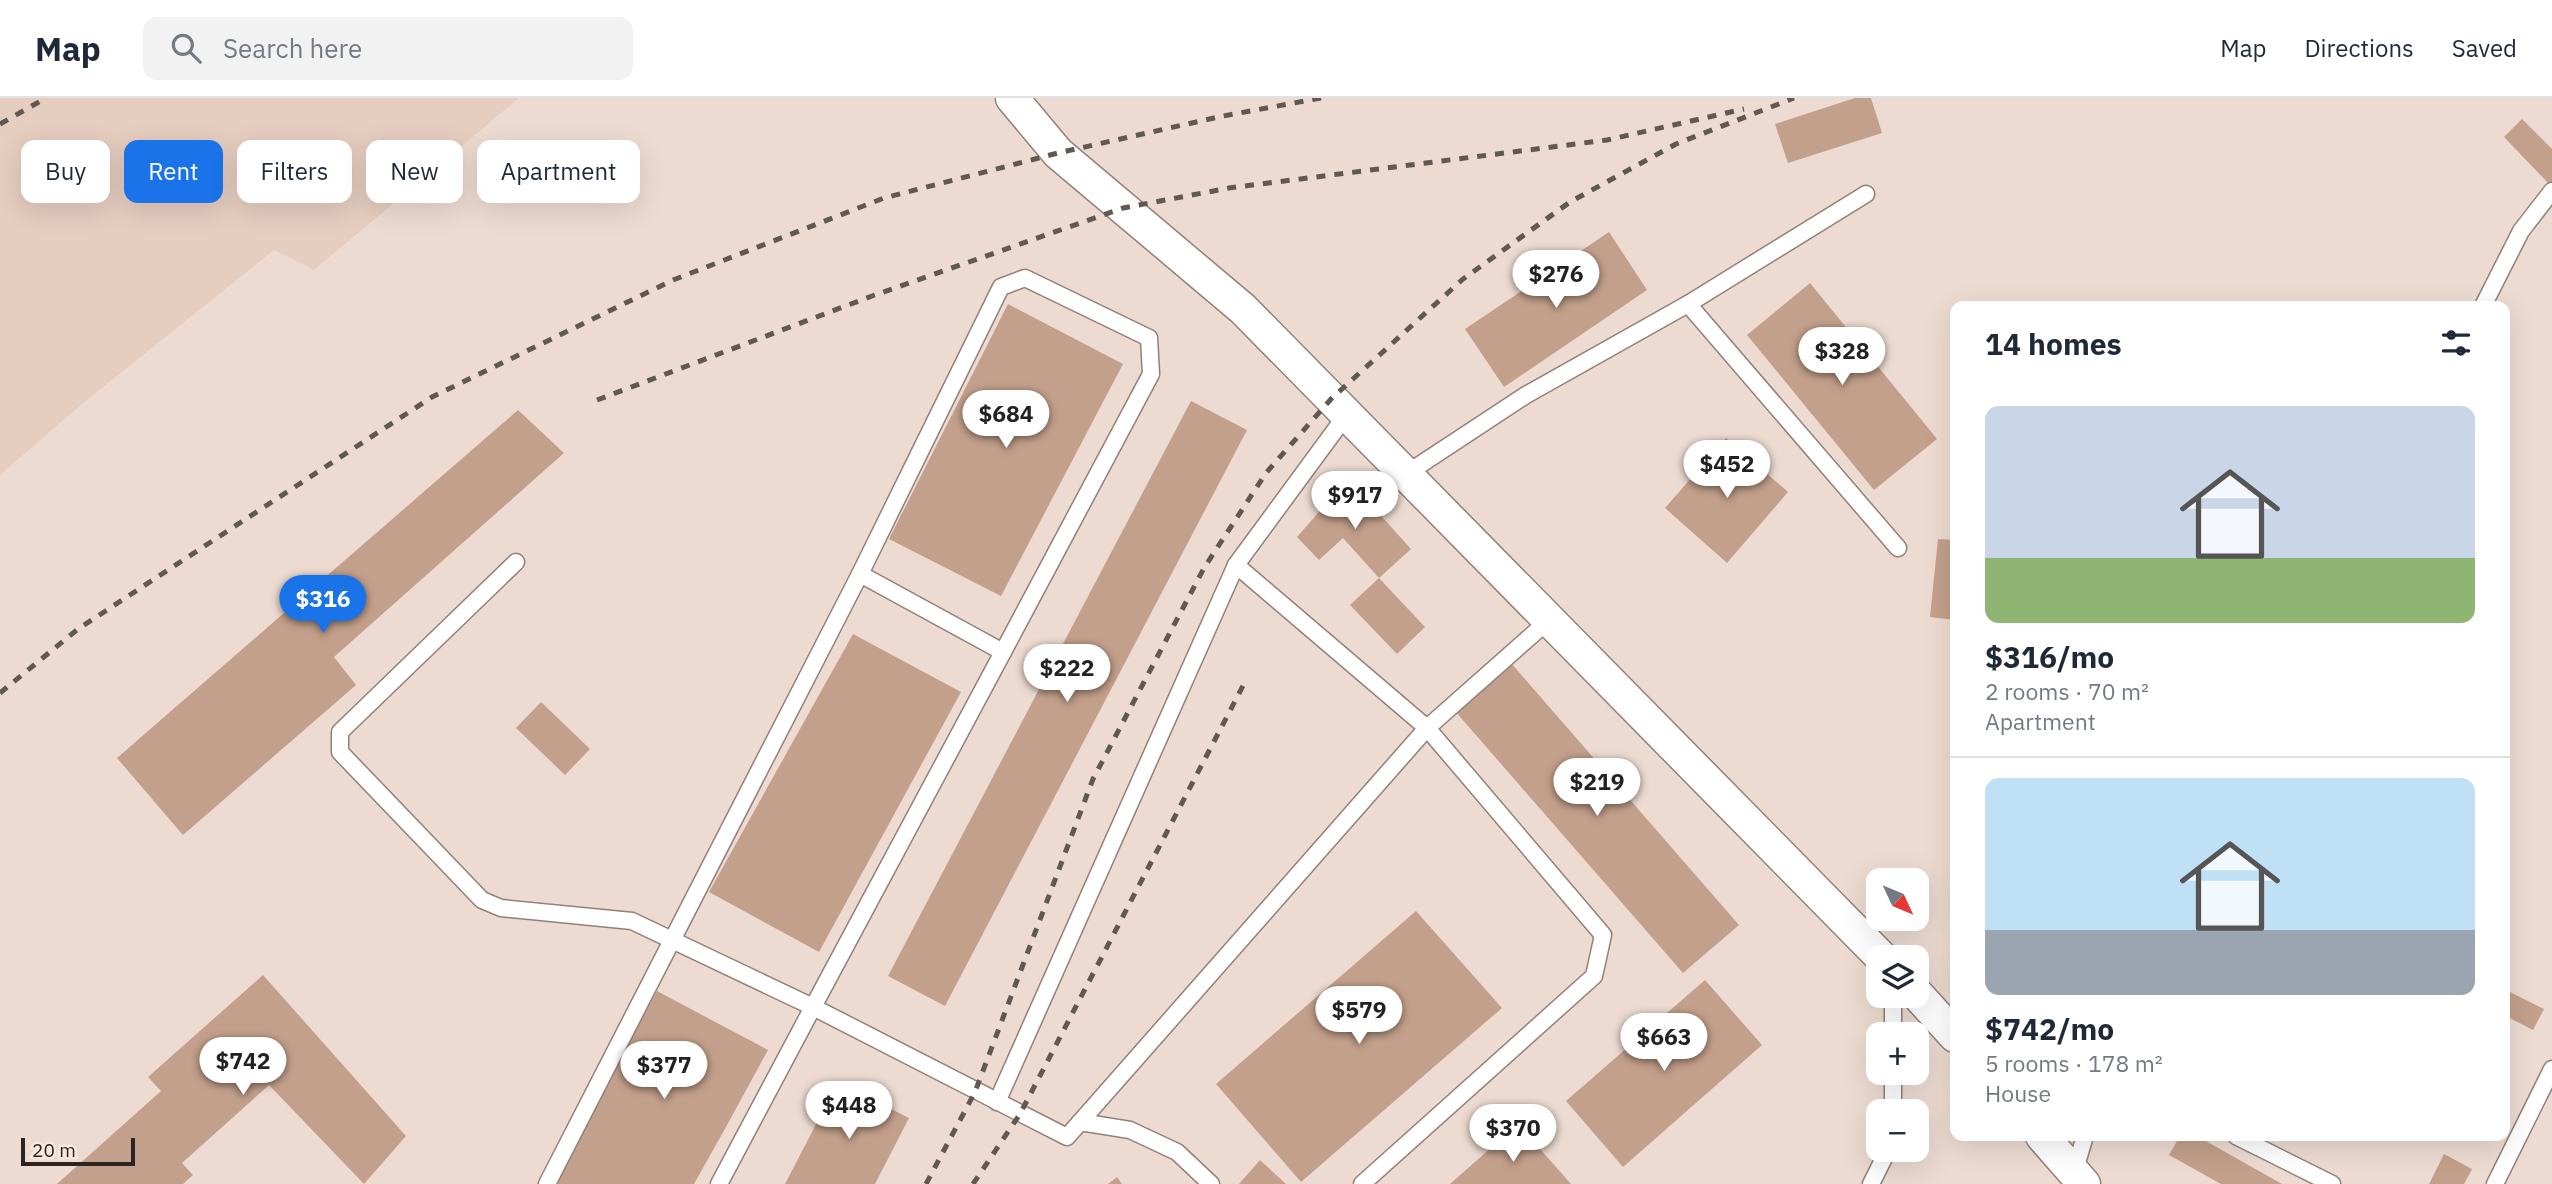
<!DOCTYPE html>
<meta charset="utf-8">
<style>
:root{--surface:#fff;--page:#f2f2f3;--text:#1f2937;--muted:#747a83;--line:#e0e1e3;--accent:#1a73e8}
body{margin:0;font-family:"IBM Plex Sans",sans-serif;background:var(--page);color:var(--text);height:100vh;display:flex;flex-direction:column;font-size:26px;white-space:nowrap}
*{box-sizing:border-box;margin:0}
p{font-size:23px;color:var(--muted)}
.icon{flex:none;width:38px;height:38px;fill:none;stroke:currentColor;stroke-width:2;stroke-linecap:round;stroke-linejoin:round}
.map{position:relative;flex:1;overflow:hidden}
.panel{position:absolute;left:1950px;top:203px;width:560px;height:840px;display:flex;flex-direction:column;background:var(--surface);border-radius:14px;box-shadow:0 7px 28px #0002}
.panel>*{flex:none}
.banner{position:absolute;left:21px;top:42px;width:665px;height:63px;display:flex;gap:14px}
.needle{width:46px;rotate:134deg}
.buttons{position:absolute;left:1866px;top:770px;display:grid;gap:14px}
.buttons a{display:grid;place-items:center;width:63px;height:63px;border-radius:14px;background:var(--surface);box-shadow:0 7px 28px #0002;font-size:35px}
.scale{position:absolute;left:21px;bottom:18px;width:114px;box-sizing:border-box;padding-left:7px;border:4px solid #2b2420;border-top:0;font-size:19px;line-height:24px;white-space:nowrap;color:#2b2420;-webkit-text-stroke:5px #fae8de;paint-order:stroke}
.price{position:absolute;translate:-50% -60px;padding:0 16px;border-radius:24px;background:#fff;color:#222;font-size:23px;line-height:46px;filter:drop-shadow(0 2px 4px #0008)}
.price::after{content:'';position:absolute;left:50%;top:42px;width:21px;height:16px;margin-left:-10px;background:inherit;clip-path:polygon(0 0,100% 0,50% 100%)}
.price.current{background:var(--accent);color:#fff}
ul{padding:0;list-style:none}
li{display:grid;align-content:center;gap:14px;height:371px;padding:0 35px}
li+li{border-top:2px solid var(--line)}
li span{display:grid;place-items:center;height:217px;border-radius:14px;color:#555}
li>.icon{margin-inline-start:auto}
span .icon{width:126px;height:126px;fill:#fffc;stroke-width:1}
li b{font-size:30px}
h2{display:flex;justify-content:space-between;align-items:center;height:84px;padding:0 35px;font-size:30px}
.tag{padding:0 24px;border-radius:14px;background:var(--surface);box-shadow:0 7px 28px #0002;font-size:24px;line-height:63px}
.tag.current{background:var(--accent);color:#fff}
header{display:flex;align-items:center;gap:42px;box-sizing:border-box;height:98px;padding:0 35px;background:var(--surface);border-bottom:2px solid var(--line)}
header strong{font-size:33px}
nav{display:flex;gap:38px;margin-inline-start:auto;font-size:24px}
.search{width:490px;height:63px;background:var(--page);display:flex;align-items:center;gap:18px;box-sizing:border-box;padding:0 24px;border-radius:14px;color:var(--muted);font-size:26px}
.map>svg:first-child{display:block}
</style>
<header>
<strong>Map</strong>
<div class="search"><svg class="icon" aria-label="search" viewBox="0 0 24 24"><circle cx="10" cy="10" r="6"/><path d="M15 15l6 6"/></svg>Search here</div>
<nav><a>Map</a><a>Directions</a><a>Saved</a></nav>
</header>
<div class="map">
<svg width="2552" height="1086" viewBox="0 0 2552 1086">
<rect width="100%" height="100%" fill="#eddbd1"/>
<polygon fill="#e5cdbf" points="0,0 519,0 314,172 274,152 83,305 0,377"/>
<g fill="#c3a08b">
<polygon points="1855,0 1871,0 1882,35 1788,65 1775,26"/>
<polygon points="2522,21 2552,51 2552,85 2550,87 2504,39"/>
<polygon points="1609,134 1647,192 1504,289 1465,231"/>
<polygon points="1810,185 1937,341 1874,392 1747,237"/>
<polygon points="1008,206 1123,266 1001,498 889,441"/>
<polygon points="1191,303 1247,332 945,908 888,878"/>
<polygon points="518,312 564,355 334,559 356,587 183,737 117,660"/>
<polygon points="1726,340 1788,394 1727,465 1665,410"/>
<polygon points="1348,381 1411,451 1379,480 1343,440 1319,462 1297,439"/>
<polygon points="1938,441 1955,442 1955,522 1930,519"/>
<polygon points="1379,480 1425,529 1397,556 1350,507"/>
<polygon points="853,536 961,594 819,854 709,794"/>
<polygon points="1511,565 1739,827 1683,875 1455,613"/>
<polygon points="541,604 590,651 565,677 516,630"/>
<polygon points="1416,813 1502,910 1301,1084 1216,986"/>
<polygon points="263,877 406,1038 364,1086 269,987 182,1065 193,1077 183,1086 57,1086 161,993 148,979"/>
<polygon points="1705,882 1762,947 1623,1069 1566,1003"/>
<polygon points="2504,891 2544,911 2533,932 2504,917"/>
<polygon points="657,893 768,952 726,1029 694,1086 552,1086"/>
<polygon points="838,984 909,1020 875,1086 785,1086"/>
<polygon points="1518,1026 1571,1086 1450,1086"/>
<polygon points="2180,1038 2197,1038 2282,1086 2221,1086 2169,1057"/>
<polygon points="2444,1056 2472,1071 2464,1086 2429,1086"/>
<polygon points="1260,1062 1286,1086 1239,1086"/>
<polygon points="1117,1079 1122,1086 1108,1086"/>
</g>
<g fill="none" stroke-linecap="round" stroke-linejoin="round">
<defs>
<g id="service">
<polyline points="1688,206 1898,450"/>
<polyline points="2483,208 2521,133 2552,93"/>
<polyline points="1406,376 1526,297 1688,206 1866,96"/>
<polyline points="516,464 340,634 340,654 482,802 501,810 632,823 813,909 1003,554 860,476"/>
<polyline points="1893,936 1893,898"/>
<polyline points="997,1004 1236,467 1347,316"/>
<polyline points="1893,1013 1893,975"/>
<polyline points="1080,1024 1130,1032 1177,1054 1211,1086"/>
<polyline points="2236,1038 2332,1086"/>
<polyline points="2073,1078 2085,1038"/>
<polyline points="547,1086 860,476 1001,189 1025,180 1149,240 1151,276 1003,554"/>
<polyline points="719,1086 813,909 1067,1039 1427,630 1236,467"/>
<polyline points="1362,1086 1594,878 1603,837 1427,630 1549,522"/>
<polyline points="1871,1086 1888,1052"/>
<polyline points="2495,1086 2552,971"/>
</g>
<g id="minor">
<polyline points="1012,0 1058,55 1243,211 1881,859"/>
<polyline points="1916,895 1955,938"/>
<polyline points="2042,1038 2084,1086"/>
</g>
</defs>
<use href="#service" stroke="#928178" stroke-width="19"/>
<use href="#minor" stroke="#928178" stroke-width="35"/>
<use href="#service" stroke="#fff" stroke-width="16"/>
<use href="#minor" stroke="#fff" stroke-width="32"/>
<g stroke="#625852" stroke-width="5" stroke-dasharray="9 9" stroke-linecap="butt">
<polyline points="0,26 46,0"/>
<polyline points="597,302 872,198 1123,110 1229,90 1607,42 1744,11"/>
<polyline points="0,595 78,531 432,299 673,182 884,100 1058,55 1223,18 1321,0"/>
<polyline points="926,1086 975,994 1093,681 1204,470 1266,375 1331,301 1463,181 1570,104 1676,46 1794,0"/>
<polyline points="973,1086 1020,1016 1246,582"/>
</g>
</g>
</svg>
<div class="buttons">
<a><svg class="needle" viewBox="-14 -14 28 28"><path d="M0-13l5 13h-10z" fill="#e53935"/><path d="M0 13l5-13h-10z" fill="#747a83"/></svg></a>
<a><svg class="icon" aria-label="layers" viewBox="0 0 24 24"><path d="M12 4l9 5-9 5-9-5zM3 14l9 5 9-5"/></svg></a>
<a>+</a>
<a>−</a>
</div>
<div class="scale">20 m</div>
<b class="price" style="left:1556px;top:212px">$276</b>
<b class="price" style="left:1842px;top:289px">$328</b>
<b class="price" style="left:1006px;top:352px">$684</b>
<b class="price" style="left:1727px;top:402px">$452</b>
<b class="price" style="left:1355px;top:433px">$917</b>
<b class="price current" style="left:323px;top:537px">$316</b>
<b class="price" style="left:1067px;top:606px">$222</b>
<b class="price" style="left:1597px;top:720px">$219</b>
<b class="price" style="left:1359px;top:948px">$579</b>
<b class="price" style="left:1664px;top:975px">$663</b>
<b class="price" style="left:243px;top:999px">$742</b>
<b class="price" style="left:664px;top:1003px">$377</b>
<b class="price" style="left:849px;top:1043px">$448</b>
<b class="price" style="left:1513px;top:1066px">$370</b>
<div class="banner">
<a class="tag">Buy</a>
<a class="tag current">Rent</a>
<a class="tag">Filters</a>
<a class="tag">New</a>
<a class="tag">Apartment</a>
</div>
<section class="panel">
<h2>14 homes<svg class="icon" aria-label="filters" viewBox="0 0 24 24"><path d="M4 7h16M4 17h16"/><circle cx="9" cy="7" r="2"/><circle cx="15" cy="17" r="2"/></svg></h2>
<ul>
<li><span style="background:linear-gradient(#c9d6e8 70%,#8fb573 0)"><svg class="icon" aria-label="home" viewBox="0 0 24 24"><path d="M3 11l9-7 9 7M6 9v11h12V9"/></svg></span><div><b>$316/mo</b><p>2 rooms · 70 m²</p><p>Apartment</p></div></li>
<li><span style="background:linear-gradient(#bfe0f5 70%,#9aa5b1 0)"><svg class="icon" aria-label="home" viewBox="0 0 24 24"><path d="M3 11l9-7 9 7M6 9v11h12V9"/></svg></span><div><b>$742/mo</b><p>5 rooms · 178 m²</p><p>House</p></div></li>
</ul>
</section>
</div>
